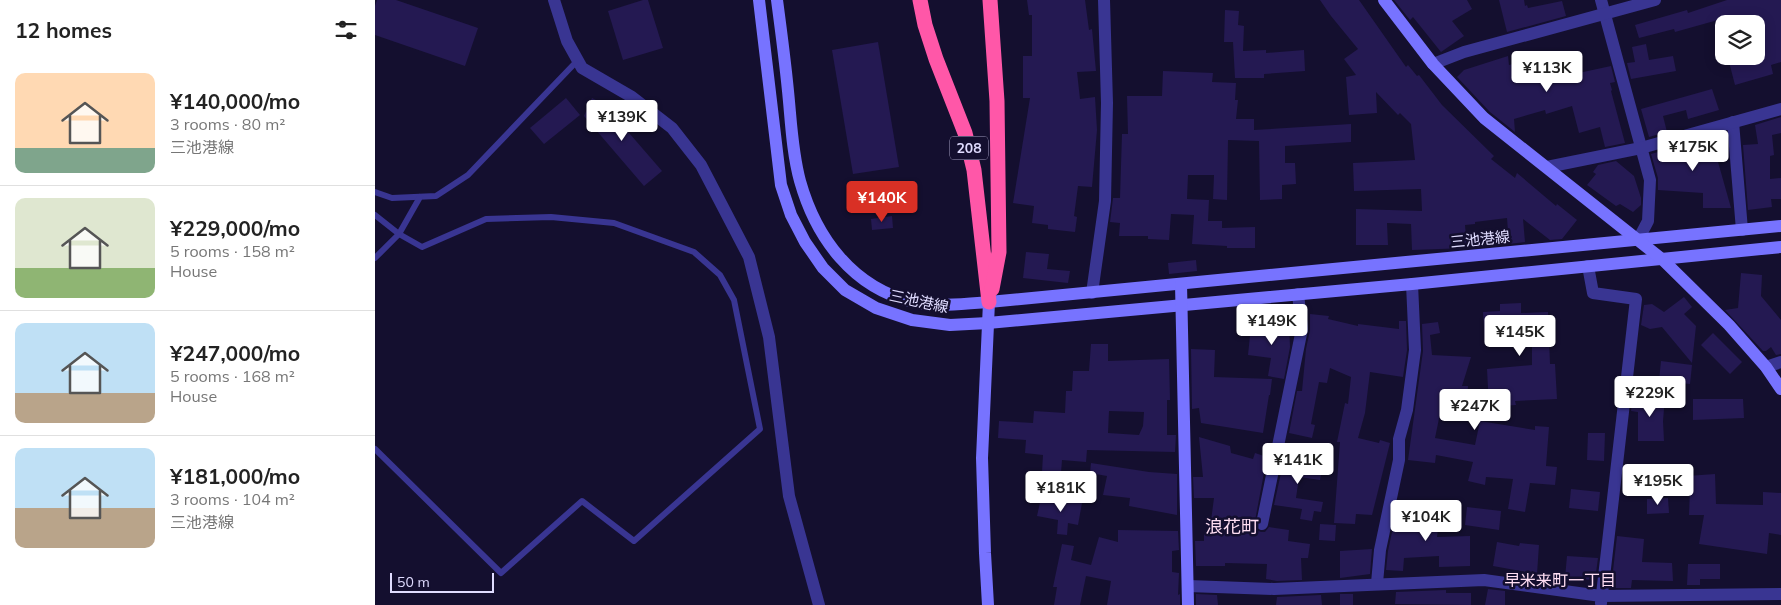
<!DOCTYPE html>
<meta charset="utf-8">
<style>
:root{--surface:#fff;--page:#f2f2f2;--text:#222;--muted:#767676;--line:#e0e0e0;--accent:#d93025}
body{margin:0;font-family:Mulish,"Noto Sans JP",sans-serif;background:var(--page);color:var(--text);height:100vh;display:flex;flex-direction:column;font-size:19px;white-space:nowrap}
*{box-sizing:border-box;margin:0}
p{font-size:16px;color:var(--muted)}
.icon{flex:none;width:28px;height:28px;fill:none;stroke:currentColor;stroke-width:2;stroke-linecap:round;stroke-linejoin:round}
.map{position:relative;flex:1;overflow:hidden}
.sheet{display:flex;flex-direction:column;background:var(--surface);width:375px}
.sheet>*{flex:none}
.fabs{position:absolute;left:1340px;top:15px;display:grid;gap:10px}
.fabs a{display:grid;place-items:center;width:50px;height:50px;border-radius:10px;background:var(--surface);box-shadow:0 2px 12px #0003;font-size:25px}
.scale{position:absolute;left:15px;bottom:12px;width:104px;box-sizing:border-box;padding-left:5px;border:2px solid #e0dcff;border-top:0;font-size:14px;line-height:18px;white-space:nowrap;color:#e0dcff;-webkit-text-stroke:4px #140f2f;paint-order:stroke}
.price{position:absolute;translate:-50% -42px;padding:0 11px;border-radius:5px;background:#fff;color:#222;font-size:16px;line-height:32px;filter:drop-shadow(0 1px 2px #0008)}
.price::after{content:'';position:absolute;left:50%;top:30px;width:15px;height:11px;margin-left:-8px;background:inherit;clip-path:polygon(0 0,100% 0,50% 100%)}
.price.selected{background:var(--accent);color:#fff}
ul{padding:0;list-style:none}
li{display:flex;align-items:center;gap:15px;height:125px;padding:0 15px}
li+li{border-top:1px solid var(--line)}
li span{display:grid;place-items:center;flex:none;width:140px;height:100px;border-radius:10px;color:#555}
li>.icon{margin-inline-start:auto}
span .icon{width:60px;height:60px;fill:#fffc;stroke-width:1}
li b{font-size:21px}
h2{display:flex;justify-content:space-between;align-items:center;height:60px;padding:0 15px;font-size:21px}
main{display:flex;flex:1;min-height:0}
.map>svg:first-child{display:block}
</style>
<main>
<section class="sheet">
<h2>12 homes<svg class="icon" aria-label="filters" viewBox="0 0 24 24"><path d="M4 7h16M4 17h16"/><circle cx="9" cy="7" r="2"/><circle cx="15" cy="17" r="2"/></svg></h2>
<ul>
<li><span style="background:linear-gradient(#ffd9b3 75%,#7fa58c 0)"><svg class="icon" aria-label="home" viewBox="0 0 24 24"><path d="M3 11l9-7 9 7M6 9v11h12V9"/></svg></span><div><b>¥140,000/mo</b><p>3 rooms · 80 m²</p><p>三池港線</p></div></li>
<li><span style="background:linear-gradient(#dfe7d0 70%,#8fb573 0)"><svg class="icon" aria-label="home" viewBox="0 0 24 24"><path d="M3 11l9-7 9 7M6 9v11h12V9"/></svg></span><div><b>¥229,000/mo</b><p>5 rooms · 158 m²</p><p>House</p></div></li>
<li><span style="background:linear-gradient(#bfe0f5 70%,#b9a48a 0)"><svg class="icon" aria-label="home" viewBox="0 0 24 24"><path d="M3 11l9-7 9 7M6 9v11h12V9"/></svg></span><div><b>¥247,000/mo</b><p>5 rooms · 168 m²</p><p>House</p></div></li>
<li><span style="background:linear-gradient(#bfe0f5 60%,#b9a48a 0)"><svg class="icon" aria-label="home" viewBox="0 0 24 24"><path d="M3 11l9-7 9 7M6 9v11h12V9"/></svg></span><div><b>¥181,000/mo</b><p>3 rooms · 104 m²</p><p>三池港線</p></div></li>
</ul>
</section>
<div class="map">
<svg width="1406" height="605" viewBox="0 0 1406 605">
<rect width="100%" height="100%" fill="#140f2f"/>
<g fill="#241952" fill-rule="evenodd">
<polygon points="2,0 21,0 103,28 90,66 0,35 0,6"/>
<polygon points="268,0 273,0 288,48 248,60 233,11"/>
<polygon points="652,0 710,0 714,30 717,29 721,71 702,72 705,99 720,97 722,130 717,187 703,186 699,216 702,217 700,232 673,229 673,225 657,223 659,206 638,203 655,98 648,98 648,56 657,56 657,15 654,15"/>
<polygon points="945,0 984,0 1031,67 1033,65 1042,76 1044,75 1067,105 1119,156 1116,159 1140,178 1142,173 1181,206 1182,204 1202,220 1187,239 1175,240 1148,219 1150,242 1134,244 1132,218 1100,222 1100,224 1090,225 1092,248 1037,250 1036,224 1012,223 1013,245 981,245 981,209 1047,211 1046,189 979,191 978,163 1040,160 1036,124 1025,113 1023,115 1001,92 1002,113 974,115 971,77 981,75 969,59 983,49 956,16"/>
<polygon points="1019,0 1092,0 1097,9 1077,21 1089,36 1066,52 1038,17 1035,20"/>
<polygon points="1124,0 1149,0 1150,6 1152,5 1153,8 1187,1 1191,16 1132,32"/>
<polygon points="1352,0 1406,0 1406,62 1396,65 1398,74 1360,85 1354,62 1375,56 1381,56 1381,55 1384,54 1381,45 1381,18 1361,24 1352,24 1350,18 1300,32 1299,29 1264,38 1260,25 1312,10 1313,13"/>
<polygon points="850,10 864,11 863,25 869,26 868,51 891,50 891,53 929,50 930,71 889,74 889,78 860,78 858,42 849,42"/>
<polygon points="503,42 524,167 478,174 457,50"/>
<polygon points="1271,44 1274,60 1298,56 1301,71 1256,79 1252,63 1260,62 1257,47"/>
<polygon points="1193,52 1199,74 1236,66 1240,82 1235,83 1237,90 1236,91 1250,143 1230,147 1225,127 1204,133 1197,106 1171,114 1170,110 1139,119 1140,132 1115,112 1082,77 1089,70 1133,56 1134,65 1161,58 1162,60"/>
<polygon points="788,71 838,73 837,82 861,83 860,100 863,100 861,119 879,119 879,130 976,124 976,142 910,146 910,163 920,163 921,184 907,185 907,199 885,200 884,141 853,140 852,200 838,199 839,175 813,175 812,199 834,200 833,221 847,221 847,228 880,227 880,248 852,248 852,246 817,244 819,215 796,214 794,240 773,239 773,236 744,236 745,223 735,222 738,198 745,198 747,134 753,134 752,96 787,96"/>
<polygon points="1337,89 1344,110 1313,119 1311,110 1288,116 1292,132 1274,137 1266,109"/>
<polygon points="191,98 205,115 169,144 155,128"/>
<polygon points="217,98 229,104 287,171 269,186 209,116"/>
<polygon points="1406,117 1406,133 1397,135 1399,155 1395,156 1395,179 1406,178 1406,199 1396,199 1397,207 1373,210 1368,145 1383,144 1380,125"/>
<polygon points="1336,137 1356,208 1328,208 1328,193 1283,190 1283,178 1276,154"/>
<polygon points="1241,161 1259,176 1266,198 1266,205 1258,212 1245,204 1241,206 1212,185 1221,174 1218,172 1223,165"/>
<polygon points="517,216 518,228 497,230 496,219"/>
<polygon points="651,252 674,254 672,269 695,271 693,283 648,278"/>
<polygon points="821,260 822,271 794,274 793,263"/>
<polygon points="1366,273 1387,275 1386,296 1406,320 1406,354 1401,355 1396,347 1391,351 1388,351 1350,310 1363,308"/>
<polygon points="1309,297 1317,307 1309,314 1321,326 1317,363 1287,327 1275,329 1266,325 1269,305 1277,304 1289,312"/>
<polygon points="1146,303 1146,313 1173,312 1175,364 1180,364 1182,399 1140,401 1141,405 1114,407 1112,369 1157,365 1157,342 1110,344 1108,312 1125,311 1125,304"/>
<polygon points="935,314 954,316 953,319 983,326 983,324 1024,329 1024,321 1031,321 1032,350 1028,377 995,372 990,413 983,438 1004,443 1005,440 1015,443 997,515 981,514 980,524 959,523 965,442 962,442 970,403 973,404 976,377 955,368 952,383 944,382 936,424 940,425 937,438 914,433 922,391 927,391 931,349 935,330"/>
<polygon points="1063,322 1065,333 1055,335 1057,355 1096,357 1087,386 1093,386 1092,405 1067,404 1060,438 1100,445 1105,421 1160,430 1160,426 1174,427 1171,466 1182,467 1180,485 1155,483 1150,512 1133,509 1138,479 1111,477 1110,485 1093,481 1098,462 1061,455 1060,463 1033,460 1048,351 1047,324"/>
<polygon points="914,323 915,347 909,379 893,376 896,358 873,355 876,326"/>
<polygon points="1338,333 1367,362 1355,374 1326,345"/>
<path d="M716,344H733V361L794,359L795,400H792V435H801L800,452L712,450L711,462L687,460L686,473L667,472L668,455L650,453L651,440L623,438L624,421L658,423L659,411L690,413L691,391H697L698,371H714ZM734,411L769,412L768,426L764,435L733,433Z"/>
<polygon points="816,349 840,350 839,377 897,379 895,395 894,395 888,433 826,423 824,408 817,409"/>
<polygon points="1286,361 1317,365 1315,384 1284,381"/>
<polygon points="1258,396 1290,397 1288,421 1289,441 1263,441 1263,412 1256,411"/>
<polygon points="1318,399 1368,399 1369,418 1318,420"/>
<polygon points="1213,433 1230,433 1229,461 1212,460"/>
<polygon points="824,437 855,446 856,453 878,459 880,453 892,457 879,526 881,530 886,532 890,532 894,527 914,530 913,541 935,544 933,558 926,558 927,580 902,581 891,579 892,564 850,563 850,566 821,566 820,541 829,541 829,532 843,532 844,523 836,521 839,498 819,498 818,477 828,477"/>
<polygon points="911,450 918,452 916,458 948,463 945,480 924,477 921,498 948,502 946,512 939,511 937,521 925,519 927,509 899,505"/>
<polygon points="716,463 774,472 802,474 802,515 754,506 755,498 728,495 732,476 715,473"/>
<polygon points="1250,473 1278,474 1278,492 1249,491"/>
<polygon points="1340,474 1341,504 1388,505 1388,492 1406,493 1406,535 1394,533 1392,554 1324,544 1329,515 1314,515 1315,489 1313,489 1312,476"/>
<polygon points="1196,489 1225,492 1223,511 1194,508"/>
<polygon points="666,498 707,503 703,525 693,523 692,535 682,534 683,520 662,516"/>
<polygon points="1293,498 1294,513 1272,514 1272,499"/>
<polygon points="1046,502 1066,505 1062,537 1095,536 1095,566 1064,567 1064,556 1029,558 1028,571 1011,570 1013,551 1020,518 1044,522"/>
<polygon points="1092,507 1126,511 1124,530 1090,525"/>
<polygon points="945,524 961,525 960,541 944,540"/>
<polygon points="743,530 803,531 804,550 797,551 797,572 804,573 803,595 805,594 805,605 732,605 736,581 711,576 705,605 679,605 682,587 678,587 687,544 699,546 696,560 716,565 724,537 743,542"/>
<polygon points="1242,536 1269,539 1267,562 1297,563 1298,581 1257,580 1256,588 1236,588"/>
<polygon points="1122,542 1144,546 1145,543 1164,545 1162,574 1118,566"/>
<polygon points="997,549 995,574 965,578 965,551"/>
<polygon points="1192,556 1223,558 1220,580 1190,578"/>
<polygon points="1313,564 1345,564 1345,579 1325,579 1325,585 1312,585"/>
<polygon points="1113,589 1130,591 1130,605 1110,605"/>
<polygon points="1071,590 1071,593 1096,593 1096,605 1020,604 1021,592"/>
<polygon points="821,594 842,595 843,605 821,605"/>
<rect x="965" y="594" width="13" height="11"/>
<polygon points="946,595 947,605 901,605 902,597"/>
</g>
<g fill="none" stroke-linecap="round" stroke-linejoin="round">
<g stroke="#393592" stroke-width="6">
<polyline points="0,192 17,198 61,196 93,175 203,60"/>
<polyline points="0,215 24,234 47,247 111,219 176,217 239,223 319,252 345,275 359,300 385,429 259,541 207,501 126,573 0,449"/>
<polyline points="0,258 24,234 45,197"/>
</g>
<g stroke="#393592" stroke-width="12">
<polyline points="179,0 192,41 207,68 257,97 297,128 326,165 374,257 394,337 414,496 444,605"/>
<polyline points="1226,0 1275,180 1273,221 1263,240"/>
<polyline points="1058,64 1089,52 1280,0"/>
<polyline points="1358,122 1367,230"/>
<polyline points="1172,167 1266,148 1406,109"/>
<polyline points="1213,266 1218,293 1261,299 1226,603"/>
<polyline points="717,293 730,201 732,103 729,0"/>
<polyline points="1391,367 1406,362"/>
<polyline points="887,524 927,329 923,294"/>
<polyline points="1002,583 1005,550 1024,460 1024,439 1032,410 1040,350 1037,284"/>
<polyline points="813,586 899,589 1109,580 1226,596 1406,594"/>
</g>
<g stroke="#7773ff" stroke-width="12">
<polyline points="384,0 406,185 416,215 430,242 448,268 470,290 501,308 537,320 575,325 613,323 1037,284 1406,247"/>
<path d="M402,0C406,30 410,60 413,91C416,120 417,152 425,181C441,238 478,288 538,302C563,307 589,304 614,302L1406,226"/>
<polyline points="1009,0 1058,64 1109,118 1288,260 1354,325 1391,367 1406,389"/>
<polyline points="806,284 813,605"/>
<polyline points="613,605 610,553 607,458 614,302"/>
</g>
<g stroke="#ff57a8" stroke-width="15">
<polyline points="545,0 550,25 561,59 590,133 599,170 614,302"/>
<polyline points="615,0 622,101 624,252 617,289"/>
</g>
</g>
<g text-anchor="middle" dominant-baseline="central" stroke-width="5" stroke-linejoin="round" paint-order="stroke">
<rect fill="#140f2f" stroke="#a39ec1" stroke-width="1" x="575" y="136.5" width="38" height="23" rx="4"/>
<g font-size="14" font-weight="bold" fill="#e0dcff">
<text x="594" y="148">208</text>
</g>
<g font-size="15" fill="#e0dcff" stroke="#140f2f">
<text transform="translate(1105 239) rotate(-6)">三池港線</text>
<text transform="translate(544 301) rotate(12)">三池港線</text>
</g>
<g font-size="16" fill="#ffdef3" stroke="#140f2f">
<text x="1185" y="580">早米来町一丁目</text>
</g>
<g font-size="18" fill="#ffdef3" stroke="#140f2f">
<text x="857" y="526">浪花町</text>
</g>
</g>
</svg>
<div class="fabs">
<a><svg class="icon" aria-label="layers" viewBox="0 0 24 24"><path d="M12 4l9 5-9 5-9-5zM3 14l9 5 9-5"/></svg></a>
</div>
<div class="scale">50 m</div>
<b class="price" style="left:1172px;top:93px">¥113K</b>
<b class="price" style="left:247px;top:142px">¥139K</b>
<b class="price" style="left:1318px;top:172px">¥175K</b>
<b class="price selected" style="left:507px;top:223px">¥140K</b>
<b class="price" style="left:897px;top:346px">¥149K</b>
<b class="price" style="left:1145px;top:357px">¥145K</b>
<b class="price" style="left:1275px;top:418px">¥229K</b>
<b class="price" style="left:1100px;top:431px">¥247K</b>
<b class="price" style="left:923px;top:485px">¥141K</b>
<b class="price" style="left:1283px;top:506px">¥195K</b>
<b class="price" style="left:686px;top:513px">¥181K</b>
<b class="price" style="left:1051px;top:542px">¥104K</b>
</div>
</main>
